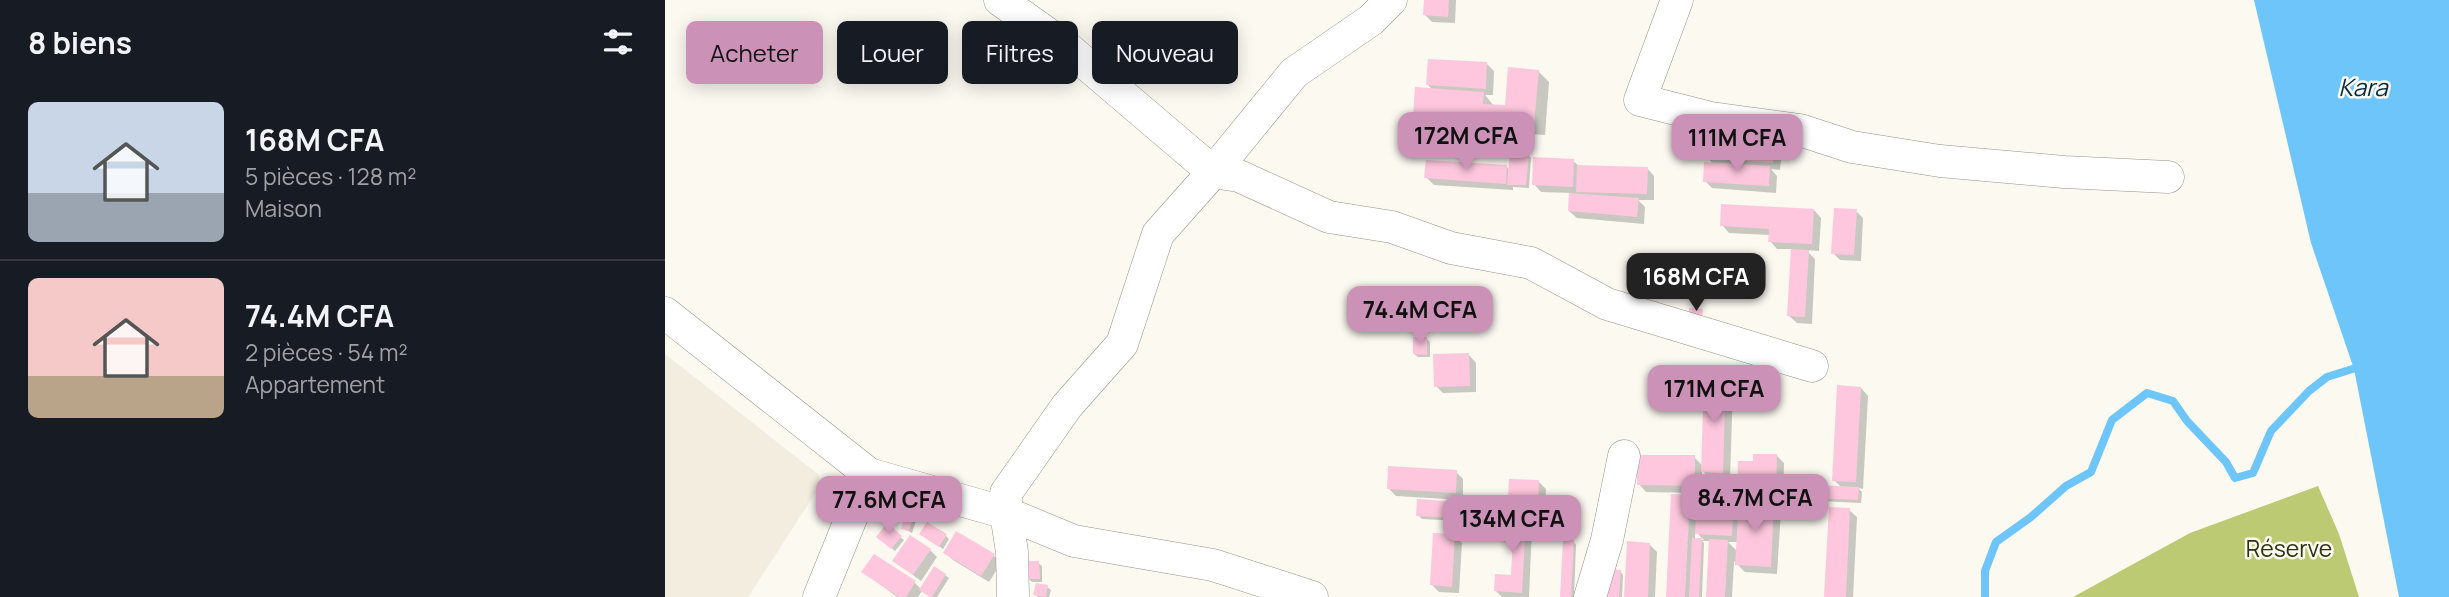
<!DOCTYPE html>
<html lang="fr">
<meta charset="utf-8">
<style>
:root{--surface:#171b24;--page:#242831;--text:#f1f3f6;--muted:#9ea1a6;--line:#363941;--accent:#cc91b6}
body{margin:0;font-family:Manrope,sans-serif;background:var(--page);color:var(--text);height:100vh;display:flex;flex-direction:column;font-size:26px;white-space:nowrap}
*{box-sizing:border-box;margin:0}
p{font-size:23px;color:var(--muted)}
.icon{flex:none;width:38px;height:38px;fill:none;stroke:currentColor;stroke-width:2;stroke-linecap:round;stroke-linejoin:round}
.map{position:relative;flex:1;overflow:hidden}
.sheet{display:flex;flex-direction:column;background:var(--surface);width:665px}
.sheet>*{flex:none}
.top-card{position:absolute;left:21px;top:21px;width:665px;height:63px;display:flex;gap:14px}
.price{position:absolute;translate:-50% -60px;padding:0 16px;border-radius:14px;background:var(--accent);color:#111;font-size:23px;line-height:46px;filter:drop-shadow(0 2px 4px #0008)}
.price::after{content:'';position:absolute;left:50%;top:42px;width:21px;height:16px;margin-left:-10px;background:inherit;clip-path:polygon(0 0,100% 0,50% 100%)}
.price.on{background:#222;color:#fff}
ul{padding:0;list-style:none}
li{display:flex;align-items:center;gap:21px;height:175px;padding:0 28px}
li+li{border-top:2px solid var(--line)}
li span{display:grid;place-items:center;flex:none;width:196px;height:140px;border-radius:10px;color:#555}
li>.icon{margin-inline-start:auto}
span .icon{width:84px;height:84px;fill:#fffc;stroke-width:1}
li b{font-size:30px}
h2{display:flex;justify-content:space-between;align-items:center;height:84px;padding:0 28px;font-size:30px}
.chip{padding:0 24px;border-radius:10px;background:var(--surface);box-shadow:0 4px 18px #0003;font-size:24px;line-height:63px}
.chip.on{background:var(--accent);color:#111}
main{display:flex;flex:1;min-height:0}
.map>svg:first-child{display:block}
</style>
<main>
<section class="sheet">
<h2>8 biens<svg class="icon" aria-label="filters" viewBox="0 0 24 24"><path d="M4 7h16M4 17h16"/><circle cx="9" cy="7" r="2"/><circle cx="15" cy="17" r="2"/></svg></h2>
<ul>
<li><span style="background:linear-gradient(#c9d6e8 65%,#9aa5b1 0)"><svg class="icon" aria-label="home" viewBox="0 0 24 24"><path d="M3 11l9-7 9 7M6 9v11h12V9"/></svg></span><div><b>168M CFA</b><p>5 pièces · 128 m²</p><p>Maison</p></div></li>
<li><span style="background:linear-gradient(#f6c9c9 70%,#b9a48a 0)"><svg class="icon" aria-label="home" viewBox="0 0 24 24"><path d="M3 11l9-7 9 7M6 9v11h12V9"/></svg></span><div><b>74.4M CFA</b><p>2 pièces · 54 m²</p><p>Appartement</p></div></li>
</ul>
</section>
<div class="map">
<svg width="1784" height="597" viewBox="0 0 1784 597">
<rect width="100%" height="100%" fill="#fbf9f0"/>
<polygon fill="#f2edde" points="0,354 154,475 155,486 83,597 0,597"/>
<polygon fill="#bbca73" points="1653,486 1674,534 1694,597 1408,597 1525,533"/>
<polygon fill="#6dc5f9" points="1589,0 1784,0 1784,597 1734,597 1689,369 1646,243"/>
<g fill="#0003" fill-rule="evenodd">
<polygon points="761,0 791,0 790,23 767,22 760,15"/>
<polygon points="822,64 829,71 828,95 820,95 829,106 842,107 873,71 884,82 880,135 760,126 749,115 768,90 763,85"/>
<polygon points="1109,143 1117,151 1115,170 1106,169 1112,176 1111,193 1047,188 1040,181 1048,164 1042,157"/>
<polygon points="863,155 866,158 864,188 848,187 848,190 769,185 761,177 842,167 845,170"/>
<polygon points="908,161 914,166 982,168 989,176 989,200 973,200 980,207 979,224 912,218 904,211 906,193 876,192 869,184"/>
<polygon points="1149,210 1156,218 1154,251 1141,250 1150,259 1147,324 1132,323 1124,316 1128,249 1112,249 1105,241 1105,235 1064,233 1057,225"/>
<polygon points="1191,211 1198,218 1196,261 1175,260 1168,253"/>
<polygon points="762,339 765,342 765,357 753,357 749,354"/>
<polygon points="804,355 811,363 811,392 778,393 771,386"/>
<polygon points="1061,380 1068,387 1065,480 1046,479 1037,471 1037,493 981,492 974,484 1029,457 1038,466"/>
<polygon points="1196,388 1203,396 1198,489 1193,488 1197,492 1196,503 1154,501 1151,497 1177,488 1169,480"/>
<path d="M1112,456L1119,463L1118,501L1099,500V503L1108,504L1116,511L1112,574L1080,572L1069,561L1067,597H1043L1045,541H1037L1039,543L1037,597H1003L1024,496L1034,506L1068,498L1076,505L1084,503L1074,492L1089,463ZM1030,531L1039,540H1030ZM1063,542H1073V552Z"/>
<polygon points="791,472 798,479 798,500 731,496 723,488"/>
<polygon points="874,482 881,489 880,521 860,520 867,528 864,597 837,597 831,591 848,577 850,545 842,544 834,537 851,520 843,512"/>
<polygon points="793,503 797,507 796,521 757,519 753,515"/>
<polygon points="1184,510 1192,517 1188,597 1161,597"/>
<polygon points="248,515 252,518 247,533 238,528"/>
<polygon points="222,526 239,540 230,551 213,537"/>
<polygon points="256,534 281,536 284,539 278,549"/>
<polygon points="789,536 797,543 794,593 774,592 767,585"/>
<polygon points="908,541 911,545 909,597 897,597"/>
<polygon points="984,544 992,552 990,597 961,597"/>
<polygon points="265,550 272,557 256,581 229,561"/>
<polygon points="280,552 329,556 336,563 324,582 288,560"/>
<polygon points="373,563 377,566 377,582 367,582 364,579"/>
<polygon points="955,571 958,575 957,597 944,597"/>
<polygon points="198,572 250,583 256,589 280,575 284,578 272,597 265,597 257,591 253,597 232,597"/>
<polygon points="382,587 386,590 384,597 373,597 370,594"/>
</g>
<g fill="none" stroke-linecap="round" stroke-linejoin="round">
<polyline stroke="#6dc5f9" stroke-width="8" points="1320,597 1320,571 1331,542 1366,517 1401,486 1426,472 1447,420 1482,393 1508,401 1522,421 1561,462 1570,478 1588,473 1606,431 1644,391 1662,377 1697,366"/>
</g>
<g fill="#fec7dd">
<polygon points="759,0 784,0 783,17 758,15"/>
<polygon points="763,59 822,62 821,89 761,85"/>
<polygon points="843,67 874,70 869,125 748,116 750,87 819,92 818,104 840,105"/>
<polygon points="1041,136 1110,141 1108,163 1040,158"/>
<polygon points="845,152 864,153 861,185 842,185"/>
<polygon points="868,157 909,159 908,187 867,185"/>
<polygon points="761,160 842,165 841,184 759,178"/>
<polygon points="1039,162 1105,166 1104,186 1038,182"/>
<polygon points="912,165 983,167 982,194 911,192"/>
<polygon points="904,193 974,198 972,217 903,211"/>
<polygon points="1056,204 1149,209 1147,244 1103,242 1104,229 1055,226"/>
<polygon points="1169,208 1192,209 1189,255 1166,254"/>
<polygon points="1126,249 1144,250 1140,317 1122,316"/>
<polygon points="1024,308 1038,309 1037,319 1024,318"/>
<polygon points="748,337 762,337 762,355 748,354"/>
<polygon points="804,353 805,386 769,387 768,354"/>
<polygon points="1039,377 1061,378 1058,473 1036,472"/>
<polygon points="1172,385 1196,387 1191,482 1167,481"/>
<polygon points="1088,454 1112,454 1111,494 1072,493 1073,461 1088,461"/>
<polygon points="972,455 1030,455 1030,486 972,485"/>
<polygon points="723,466 792,470 791,493 722,489"/>
<polygon points="844,479 874,480 873,515 842,513"/>
<polygon points="1150,485 1194,487 1193,500 1149,498"/>
<polygon points="1006,494 1025,495 1020,597 1001,597"/>
<polygon points="1032,494 1069,496 1067,536 1030,534"/>
<polygon points="752,499 794,502 793,518 751,516"/>
<polygon points="1074,500 1109,502 1106,567 1070,565"/>
<polygon points="1164,507 1185,508 1181,597 1159,597"/>
<polygon points="241,511 249,513 244,531 236,529"/>
<polygon points="833,517 861,519 857,593 829,591 830,574 846,575 848,538 832,537"/>
<polygon points="262,522 282,534 274,547 254,534"/>
<polygon points="222,523 237,536 226,549 211,537"/>
<polygon points="291,531 330,554 316,576 278,553"/>
<polygon points="768,533 790,534 787,587 765,585"/>
<polygon points="245,535 266,549 248,575 227,561"/>
<polygon points="1027,538 1037,538 1034,597 1024,597"/>
<polygon points="898,539 909,540 906,597 895,597"/>
<polygon points="1044,539 1063,540 1060,597 1041,597"/>
<polygon points="962,541 985,543 983,597 959,597"/>
<polygon points="209,554 251,581 241,597 234,597 196,572"/>
<polygon points="361,561 374,561 375,579 362,579"/>
<polygon points="269,566 281,574 267,597 265,597 254,590"/>
<polygon points="943,569 956,570 954,597 942,597"/>
<polygon points="371,583 383,585 381,597 368,595"/>
</g>
<g fill="none" stroke-linecap="round" stroke-linejoin="round">
<defs>
<g id="minor">
<polyline points="335,0 400,46 548,172 574,176 664,217 727,227 786,248 866,263 942,304 1147,366"/>
<polyline points="1012,0 975,100 1046,118 1135,130 1187,147 1275,161 1399,172 1503,177"/>
<polyline points="0,313 204,474 154,597"/>
<polyline points="204,474 341,513 409,541 548,565 647,597"/>
<polyline points="348,597 347,552 341,513 341,493 402,406 457,344 493,234 548,172 629,73 706,20 726,0"/>
<polyline points="925,597 942,540 959,456"/>
</g>
</defs>
<use href="#minor" stroke="#95938b" stroke-width="33"/>
<use href="#minor" stroke="#fff" stroke-width="32"/>
</g>
<g text-anchor="middle" dominant-baseline="central" stroke-width="5" stroke-linejoin="round" paint-order="stroke">
<g font-size="23" fill="#2e330e" stroke="#fbf9f0">
<text x="1624" y="548">Réserve</text>
</g>
<g font-size="24" font-style="italic" fill="#052d42" stroke="#fbf9f0">
<text x="1698" y="86">Kara</text>
</g>
</g>
</svg>
<b class="price" style="left:801px;top:172px">172M CFA</b>
<b class="price" style="left:1072px;top:174px">111M CFA</b>
<b class="price on" style="left:1031px;top:313px">168M CFA</b>
<b class="price" style="left:755px;top:346px">74.4M CFA</b>
<b class="price" style="left:1049px;top:425px">171M CFA</b>
<b class="price" style="left:1090px;top:534px">84.7M CFA</b>
<b class="price" style="left:224px;top:536px">77.6M CFA</b>
<b class="price" style="left:847px;top:555px">134M CFA</b>
<div class="top-card">
<a class="chip on">Acheter</a>
<a class="chip">Louer</a>
<a class="chip">Filtres</a>
<a class="chip">Nouveau</a>
</div>
</div>
</main>
